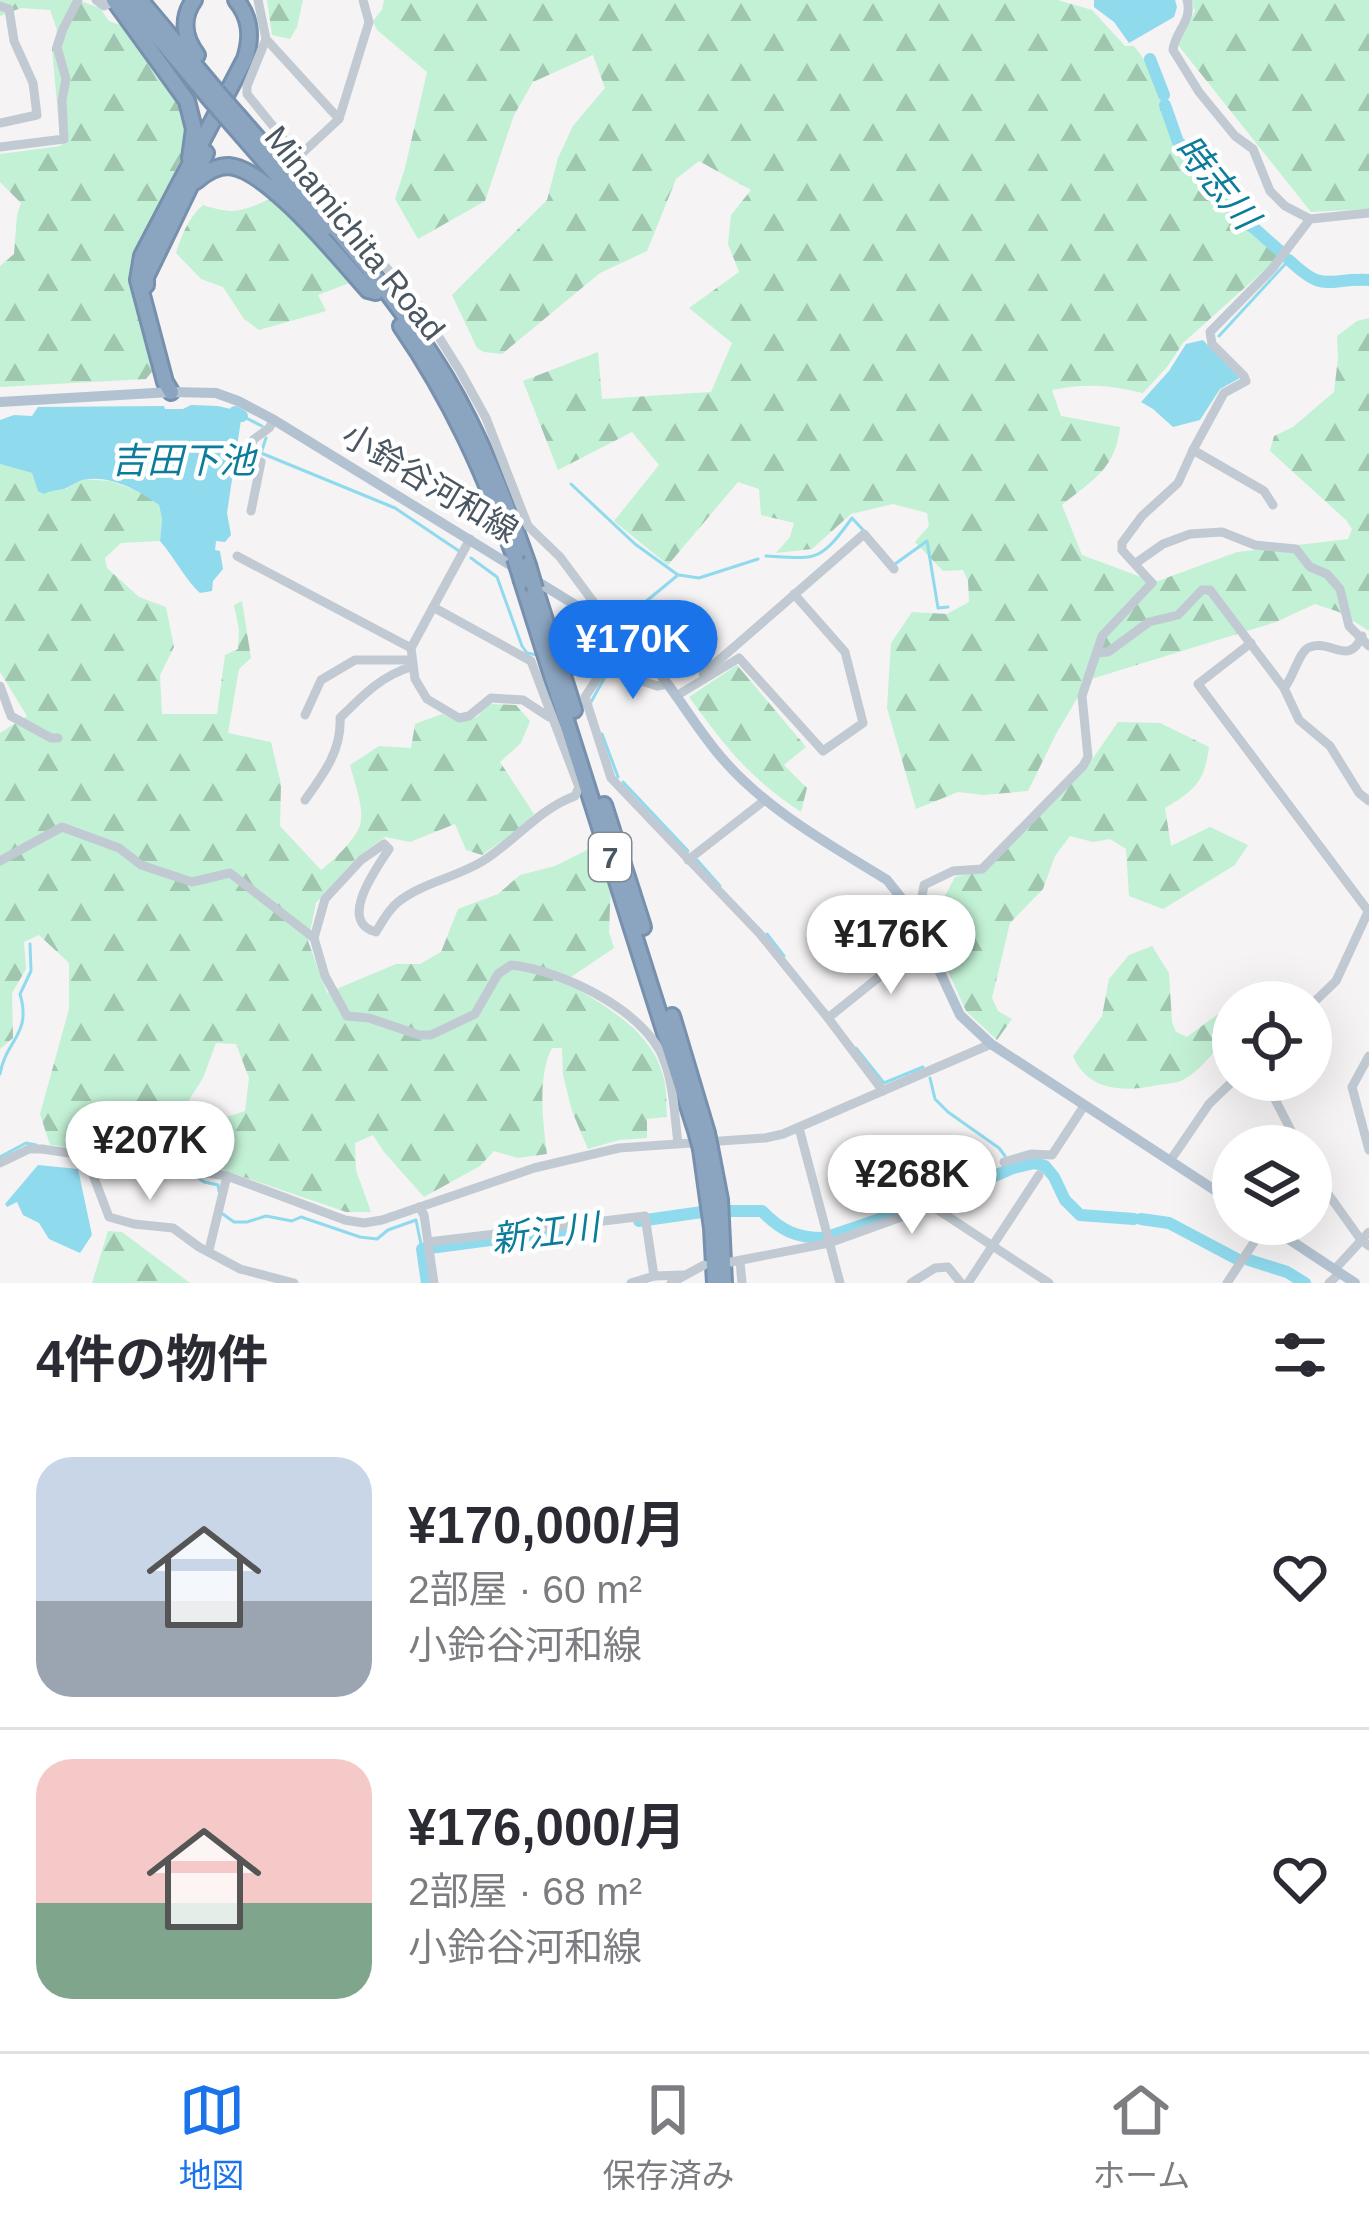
<!DOCTYPE html>
<html lang="ja">
<meta charset="utf-8">
<style>
:root{--surface:#fff;--page:#f2f2f3;--text:#2b2b33;--muted:#7c7c81;--line:#e1e1e2;--accent:#1a73e8}
body{margin:0;font-family:Helvetica,"Noto Sans JP",sans-serif;background:var(--page);color:var(--text);height:100vh;display:flex;flex-direction:column;font-size:45px;white-space:nowrap}
*{box-sizing:border-box;margin:0}
p{font-size:39px;color:var(--muted)}
.icon{flex:none;width:66px;height:66px;fill:none;stroke:currentColor;stroke-width:2;stroke-linecap:round;stroke-linejoin:round}
.map{position:relative;height:1283px;overflow:hidden}
.details{display:flex;flex-direction:column;background:var(--surface);flex:1}
.details>*{flex:none}
.controls{position:absolute;left:1212px;top:981px;display:grid;gap:24px}
.controls a{display:grid;place-items:center;width:120px;height:120px;border-radius:50%;background:var(--surface);box-shadow:0 12px 48px #0002;font-size:60px}
.price{position:absolute;translate:-50% -102px;padding:0 27px;border-radius:42px;background:#fff;color:#222;font-size:39px;line-height:78px;filter:drop-shadow(0 3px 6px #0008)}
.price::after{content:'';position:absolute;left:50%;top:72px;width:36px;height:27px;margin-left:-18px;background:inherit;clip-path:polygon(0 0,100% 0,50% 100%)}
.price.active{background:var(--accent);color:#fff}
ul{padding:0;list-style:none}
li{display:flex;align-items:center;gap:36px;height:300px;padding:0 36px}
li+li{border-top:3px solid var(--line)}
li span{display:grid;place-items:center;flex:none;width:336px;height:240px;border-radius:36px;color:#555}
li>.icon{margin-inline-start:auto}
span .icon{width:144px;height:144px;fill:#fffc;stroke-width:1}
li b{font-size:51px}
h2{display:flex;justify-content:space-between;align-items:center;height:144px;padding:0 36px;font-size:51px}
.dock{display:flex;justify-content:space-around;align-items:center;height:168px;border-top:3px solid var(--line);background:var(--surface);font-size:33px;color:var(--muted)}
.dock a{display:grid;justify-items:center;gap:6px}
.dock .active{color:var(--accent)}
.map>svg:first-child{display:block}
</style>
<div class="map">
<svg width="1369" height="1283" viewBox="0 0 1369 1283">
<defs>
<pattern id="forest-firs" width="22" height="20" patternUnits="userSpaceOnUse" patternTransform="scale(3)"><rect width="22" height="20" fill="#c3f1d5"/><path d="M5 1l3.5 6h-7zM16 11l3.5 6h-7z" fill="#a0c6b0"/></pattern>
</defs>
<rect width="100%" height="100%" fill="#f5f3f3"/>
<g fill="url(#forest-firs)">
<polygon points="0,0 78,0 100,8 109,21 123,26 178,100 186,118 183,155 134,253 133,279 137,303 155,368 146,379 0,387 0,266 14,254 17,215 21,203 0,182 0,154 61,146 52,49 57,30 50,10 21,8 0,16"/>
<polygon points="267,0 303,0 297,27 290,39 272,35"/>
<path d="M384,0H1058L1092,10L1125,46H1134L1166,88L1174,145L1202,164L1218,197L1279,257L1183,343L1167,367L1143,393C1110,385 1085,383 1052,390L1061,416L1120,427C1115,470 1093,479 1062,505L1082,555L1141,577L1158,581L1237,552L1348,539L1352,529L1346,520L1270,451L1274,436L1293,427L1334,392L1338,358L1337,336L1357,321L1369,318V631L1339,612L1315,604L1276,622L1088,680L1056,734L1028,791L983,795L958,792L916,809L887,708L891,643L912,612L947,614L969,602L968,581L963,570L943,571L915,542L929,526L927,513L893,504L851,514L812,549L776,553L790,537L794,523L761,515L759,489L738,482L668,565L614,521L659,465L632,432L558,470L523,381L598,352L602,399L711,392L732,343L689,308L739,272L728,244L731,215L751,190L699,161L676,179L647,251L600,273L502,354L484,352L477,348L452,295L547,200L558,158L573,126L605,88L593,55L533,82L514,115L485,201L418,239L395,199L405,168L427,72L377,30L373,21L382,10Z"/>
<polygon points="1191,0 1369,0 1369,209 1311,212 1178,45 1195,11"/>
<path d="M271,198L282,203L352,282L318,295L326,311L259,330L244,319L223,287L201,279L176,253C182,235 188,218 203,205C233,215 243,212 271,198Z"/>
<path d="M0,464L32,473L38,490L66,489L83,479L110,481L141,492L159,505L162,519L160,541L121,543L105,558L107,568L139,597L166,607L174,647L160,675L162,714H217L225,655L238,649L239,630L234,605L242,601L251,658L239,669L228,733L271,742L281,784L280,826L321,870C333,861 356,839 360,825C365,808 354,782 350,765L379,746L411,748L415,724L442,714L459,722L477,717L488,704L516,705L530,721L521,743L500,762L534,814L512,834L482,855L466,850L455,824L410,842L385,837L356,858L316,903L308,941L327,993L396,964H420L441,952L458,909L498,894L520,875L555,866L595,846L611,882L609,932L614,948L565,981C604,1006 653,1030 664,1079C667,1091 666,1105 667,1117L647,1119V1138L619,1140L588,1149L572,1111L563,1075L562,1048H552C537,1076 543,1124 547,1154L518,1158L494,1151L480,1166L424,1197L384,1152L373,1135L355,1143L356,1170L371,1212H346L206,1164L221,1137L226,1117L245,1111L249,1078L236,1044L216,1043L203,1078L168,1133L160,1157L50,1145L40,1114L69,1009V963L39,935L24,942L26,969L12,993L13,1038L0,1049V733L27,716L0,672Z"/>
<path d="M737,665L806,747L784,765L807,788L801,812C749,778 725,746 689,697Z"/>
<path d="M1118,722L1160,723L1209,747C1204,783 1195,790 1165,808L1171,846L1210,827L1248,845L1235,865L1163,909L1129,896L1126,849L1110,839L1093,842L1070,836L1055,856L1043,889L1010,923L992,998L998,1011L1012,1019L997,1040L966,1011L925,920L946,894L955,877L984,871L1087,767Z"/>
<path d="M1152,946L1169,973L1172,1022L1176,1032L1187,1037L1218,1014L1233,1026C1219,1045 1203,1070 1181,1081C1173,1084 1161,1084 1153,1086C1121,1092 1087,1090 1073,1056L1102,1016L1109,979L1129,955Z"/>
<polygon points="108,1231 122,1232 190,1283 92,1283"/>
</g>
<g fill="#90daee">
<polygon points="1094,0 1175,0 1177,7 1174,17 1129,43 1114,22 1094,7"/>
<polygon points="1203,340 1240,378 1220,389 1200,420 1173,427 1153,409 1141,402 1169,371 1186,344"/>
<path d="M191,405L218,406L235,410L234,414L241,420L227,513L231,535L225,542L216,541L215,550L220,551L223,569L213,581L212,591L200,593C184,578 175,558 160,541L162,519L159,505C139,490 108,474 82,480C76,482 70,487 64,489C57,490 50,491 44,494L38,491L32,473L0,464V420L14,415L32,416L38,407L164,406L165,409H183Z"/>
<polygon points="38,1165 78,1169 92,1235 80,1253 49,1239 39,1223 23,1215 17,1202 7,1207 5,1204"/>
</g>
<g fill="none" stroke-linecap="round" stroke-linejoin="round">
<g stroke="#90daee" stroke-width="3">
<polyline points="1219,336 1289,260"/>
<polyline points="242,416 262,426"/>
<polyline points="266,438 261,453 395,508 459,551"/>
<polyline points="571,484 635,544 678,575 621,622"/>
<path d="M766,556C818,559 820,562 852,518L864,531"/>
<polyline points="471,558 497,577 522,646 527,653 537,655"/>
<polyline points="895,564 927,541 938,608 948,607"/>
<polyline points="679,575 699,578 758,559"/>
<polyline points="566,659 579,670 593,674"/>
<polyline points="611,666 617,641"/>
<polyline points="591,702 606,675"/>
<polyline points="602,734 618,777"/>
<polyline points="623,782 688,851"/>
<polyline points="697,860 720,886"/>
<polyline points="767,934 784,956"/>
<polyline points="856,1048 884,1083 923,1067"/>
<path d="M0,1074C6,1039 32,1035 20,994L31,971L30,944"/>
<polyline points="930,1078 935,1099 948,1112 999,1148 1005,1156"/>
<polyline points="0,1157 26,1143 36,1145"/>
<polyline points="94,1165 196,1176 204,1182 218,1185 219,1191"/>
<polyline points="220,1212 234,1222 247,1222 266,1216 292,1221 301,1217 360,1237 377,1239 388,1230 416,1220 422,1249"/>
</g>
<g stroke="#90daee" stroke-width="12">
<polyline points="1150,59 1164,95"/>
<polyline points="1165,105 1178,142 1204,162 1222,196 1240,220 1254,228 1280,251"/>
<path d="M1289,260C1325,294 1325,278 1369,280"/>
<polyline points="235,412 242,416"/>
<path d="M730,1211H762C781,1231 797,1238 824,1238"/>
<polyline points="1141,1219 1169,1223 1237,1259"/>
<polyline points="639,1221 702,1212"/>
<polyline points="833,1235 951,1195 1013,1168 1034,1163 1045,1166 1054,1177 1065,1200 1080,1215 1134,1219"/>
<polyline points="1249,1260 1287,1272 1305,1283"/>
<polyline points="427,1283 422,1249 583,1228"/>
</g>
<defs>
<g id="highway">
<polyline points="114,0 187,101 194,129 190,158"/>
<polyline points="127,0 212,101"/>
<polyline points="140,0 217,92"/>
<path d="M194,0C181,18 184,38 197,55"/>
<path d="M239,117C311,201 389,283 446,378C481,437 505,500 528,565"/>
<polyline points="233,125 324,229"/>
<path d="M196,181C206,172 216,166 229,166C268,169 341,260 368,290L376,292"/>
<polyline points="146,285 146,277 206,153"/>
<path d="M401,326C452,400 485,474 515,558"/>
<path d="M171,392L165,382L138,280L142,256L245,59C252,37 251,18 236,0"/>
<polyline points="522,581 697,1134"/>
<polyline points="535,589 574,710"/>
<polyline points="604,805 643,927"/>
<polyline points="672,1016 707,1133"/>
<polyline points="710,1148 720,1200 724,1283"/>
<polyline points="701,1149 712,1228 715,1283"/>
</g>
</defs>
<use href="#highway" stroke="#7690ad" stroke-width="20"/>
<g stroke="#c1cad2" stroke-width="9">
<polyline points="96,0 104,6 108,4 105,0"/>
<polyline points="258,0 266,39 339,119"/>
<polyline points="363,0 369,22 339,119 298,157 309,174 327,188 336,209 420,307 460,371 486,418 528,526 560,557 595,604 598,618"/>
<path d="M1187,0C1193,21 1175,31 1173,50L1199,92L1235,136L1253,149L1270,191L1285,206L1310,219L1369,213"/>
<polyline points="0,6 9,9 14,41 33,83 37,115 0,123"/>
<polyline points="266,39 247,86 247,94 298,157"/>
<polyline points="0,147 64,139 62,100 66,79 57,47 63,29 78,0"/>
<polyline points="1193,450 1264,491 1273,505"/>
<polyline points="251,511 261,462 249,458 253,440 269,428 274,420"/>
<polyline points="470,539 411,648 415,679 427,699 459,718 469,716 491,698 523,700 549,717"/>
<polyline points="237,556 411,648"/>
<polyline points="1136,563 1163,544 1190,534 1222,532 1255,545 1296,549 1310,567 1327,574 1340,589 1349,626 1369,646"/>
<polyline points="613,628 604,668 585,697 611,778 760,934 828,1018 883,1091"/>
<polyline points="1251,643 1198,684 1369,912"/>
<polyline points="1097,653 1108,652 1149,622 1178,615 1202,590 1210,590 1284,688 1299,720 1330,746 1359,793 1369,801"/>
<polyline points="604,668 657,686 667,684"/>
<polyline points="703,674 864,534 894,569"/>
<polyline points="0,686 11,716 51,738 58,738"/>
<path d="M1284,688C1293,679 1299,650 1310,647C1331,639 1349,667 1362,636"/>
<polyline points="681,693 739,658 823,751 863,723 845,652 794,594"/>
<polyline points="305,715 321,680 355,660 411,660"/>
<path d="M305,800C323,775 342,750 340,718C361,697 382,675 411,667"/>
<polyline points="688,860 765,800"/>
<path d="M0,861L62,827L119,848L141,865L192,882L230,873L314,938L325,976L347,1016L369,1018L419,1035H431L475,1014L498,974L511,965C560,970 635,1006 660,1051C674,1079 674,1113 678,1143"/>
<polyline points="911,910 921,902 924,885 953,871 982,869 1083,766 1088,757 1082,696 1102,636 1152,583 1122,550 1122,543 1142,516 1178,483 1193,450 1224,393 1246,381 1244,376 1212,344 1210,332 1272,269 1310,219"/>
<path d="M314,938L325,899L361,860L384,844L389,849C376,869 337,922 376,932C382,922 388,910 398,902C424,882 455,878 483,861C515,841 539,809 575,796L579,787L531,661L433,607"/>
<polyline points="1311,1005 1336,981 1368,912"/>
<polyline points="828,1018 925,940"/>
<polyline points="1369,1056 1352,1087 1369,1150"/>
<polyline points="1265,1080 1299,1146"/>
<polyline points="799,1128 840,1283"/>
<polyline points="90,1155 90,1167 109,1217 134,1224 173,1228 199,1247 240,1269 294,1283"/>
<polyline points="1170,1161 1209,1104 1234,1080"/>
<polyline points="1004,1162 1031,1154 1052,1155 1084,1106"/>
<polyline points="0,1163 29,1149 42,1149 227,1176 345,1220 364,1223 382,1220 534,1168 619,1148 765,1138 783,1134 991,1044"/>
<polyline points="1311,1170 1361,1240 1369,1246"/>
<polyline points="419,1207 424,1215 434,1283"/>
<polyline points="428,1242 645,1216 654,1276"/>
<polyline points="209,1250 227,1176"/>
<polyline points="740,1261 742,1283"/>
<polyline points="731,1262 829,1243 932,1206 1049,1283"/>
<polyline points="1335,1269 1369,1232"/>
<polyline points="631,1283 654,1276 683,1275"/>
<polyline points="671,1283 704,1265"/>
<polyline points="911,1283 935,1268 948,1267 961,1283"/>
<polyline points="968,1283 1039,1175"/>
<polyline points="1227,1283 1266,1224"/>
<polyline points="1329,1283 1340,1273"/>
</g>
<g stroke="#b3c2d1" stroke-width="10">
<path d="M0,402L171,392L216,393L238,401L274,420L613,628C660,660 685,715 721,757C766,810 829,844 887,880L911,910L960,1015L991,1044L1233,1202"/>
<polyline points="1266,1224 1355,1283"/>
</g>
<use href="#highway" stroke="#8ba5c1" stroke-width="14"/>
<defs>
<g id="highway-bridge">
<polyline points="217,92 239,117"/>
<polyline points="212,101 233,125"/>
<polyline points="515,558 522,581"/>
<polyline points="528,565 535,589"/>
<polyline points="707,1133 710,1148"/>
<polyline points="697,1134 701,1149"/>
</g>
</defs>
<use href="#highway-bridge" stroke="#7690ad" stroke-width="20" stroke-linecap="butt"/>
<use href="#highway-bridge" stroke="#8ba5c1" stroke-width="14"/>
</g>
<g text-anchor="middle" dominant-baseline="central" stroke-width="9" stroke-linejoin="round" paint-order="stroke">
<rect fill="#fff" stroke="#808990" stroke-width="3" x="589" y="833" width="42" height="48" rx="9"/>
<g font-size="30" font-weight="bold" fill="#4a5661">
<text x="610" y="857">7</text>
</g>
<g font-size="33" fill="#4a5661" stroke="#fff">
<text transform="translate(355 233) rotate(51)">Minamichita Road</text>
<text transform="translate(430 483) rotate(31)">小鈴谷河和線</text>
</g>
<g font-size="36" font-style="italic" fill="#0c7c9b" stroke="#fff">
<text transform="translate(1217 182) rotate(51)">時志川</text>
<text x="183" y="460">吉田下池</text>
<text transform="translate(545 1233) rotate(-7)">新江川</text>
</g>
</g>
</svg>
<div class="controls">
<a><svg class="icon" aria-label="locate" viewBox="0 0 24 24"><circle cx="12" cy="12" r="6"/><path d="M12 2v4M12 18v4M2 12h4M18 12h4"/></svg></a>
<a><svg class="icon" aria-label="layers" viewBox="0 0 24 24"><path d="M12 4l9 5-9 5-9-5zM3 14l9 5 9-5"/></svg></a>
</div>
<b class="price active" style="left:633px;top:702px">¥170K</b>
<b class="price" style="left:891px;top:997px">¥176K</b>
<b class="price" style="left:150px;top:1203px">¥207K</b>
<b class="price" style="left:912px;top:1237px">¥268K</b>
</div>
<section class="details">
<h2>4件の物件<svg class="icon" aria-label="filters" viewBox="0 0 24 24"><path d="M4 7h16M4 17h16"/><circle cx="9" cy="7" r="2"/><circle cx="15" cy="17" r="2"/></svg></h2>
<ul>
<li><span style="background:linear-gradient(#c9d6e8 60%,#9aa5b1 0)"><svg class="icon" aria-label="home" viewBox="0 0 24 24"><path d="M3 11l9-7 9 7M6 9v11h12V9"/></svg></span><div><b>¥170,000/月</b><p>2部屋 · 60 m²</p><p>小鈴谷河和線</p></div><svg class="icon" aria-label="heart" viewBox="0 0 24 24"><path d="M12 20l-8-8c-3-5 5-10 8-4 3-6 11-1 8 4z"/></svg></li>
<li><span style="background:linear-gradient(#f6c9c9 60%,#7fa58c 0)"><svg class="icon" aria-label="home" viewBox="0 0 24 24"><path d="M3 11l9-7 9 7M6 9v11h12V9"/></svg></span><div><b>¥176,000/月</b><p>2部屋 · 68 m²</p><p>小鈴谷河和線</p></div><svg class="icon" aria-label="heart" viewBox="0 0 24 24"><path d="M12 20l-8-8c-3-5 5-10 8-4 3-6 11-1 8 4z"/></svg></li>
</ul>
</section>
<nav class="dock">
<a class="active"><svg class="icon" aria-label="map" viewBox="0 0 24 24"><path d="M3 6l6-2 6 2 6-2v14l-6 2-6-2-6 2zM9 4v14M15 6v14"/></svg>地図</a>
<a><svg class="icon" aria-label="saved" viewBox="0 0 24 24"><path d="M7 4h10v16l-5-4-5 4z"/></svg>保存済み</a>
<a><svg class="icon" aria-label="home" viewBox="0 0 24 24"><path d="M3 11l9-7 9 7M6 9v11h12V9"/></svg>ホーム</a>
</nav>
